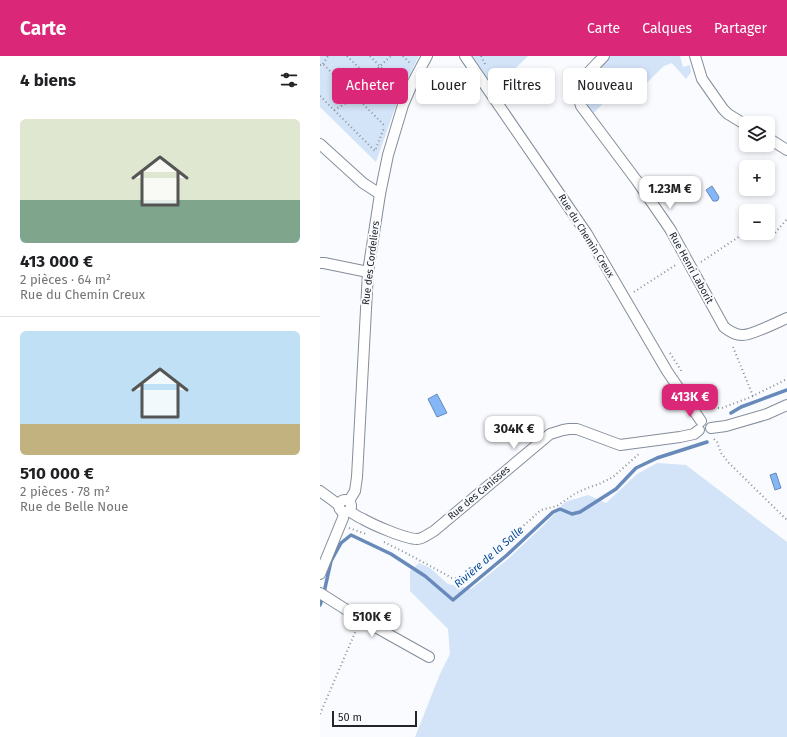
<!DOCTYPE html>
<html lang="fr">
<meta charset="utf-8">
<style>
:root{--surface:#fff;--page:#f6f6f6;--text:#202124;--muted:#757577;--line:#e0e0e0;--accent:#db2777}
body{margin:0;font-family:"Fira Sans",sans-serif;background:var(--page);color:var(--text);height:100vh;display:flex;flex-direction:column;font-size:15px;white-space:nowrap}
*{box-sizing:border-box;margin:0}
p{font-size:13px;color:var(--muted)}
.icon{flex:none;width:22px;height:22px;fill:none;stroke:currentColor;stroke-width:2;stroke-linecap:round;stroke-linejoin:round}
.map{position:relative;flex:1;overflow:hidden}
.sheet{display:flex;flex-direction:column;background:var(--surface);width:320px}
.sheet>*{flex:none}
.top-card{position:absolute;left:12px;top:12px;width:380px;height:36px;display:flex;gap:8px}
.controls{position:absolute;left:419px;top:60px;display:grid;gap:8px}
.controls a{display:grid;place-items:center;width:36px;height:36px;border-radius:6px;background:var(--surface);box-shadow:0 2px 6px #0003;font-size:20px}
.scale{position:absolute;left:12px;bottom:10px;width:85px;box-sizing:border-box;padding-left:4px;border:2px solid #22252b;border-top:0;font-size:11px;line-height:14px;white-space:nowrap;color:#22252b;-webkit-text-stroke:3px #f9fbfe;paint-order:stroke}
.price{position:absolute;translate:-50% -34px;padding:0 9px;border-radius:8px;background:#fff;color:#222;font-size:13px;line-height:26px;filter:drop-shadow(0 1px 2px #0008)}
.price::after{content:'';position:absolute;left:50%;top:24px;width:12px;height:9px;margin-left:-6px;background:inherit;clip-path:polygon(0 0,100% 0,50% 100%)}
.price.current{background:var(--accent);color:#fff}
ul{padding:0;list-style:none}
li{display:grid;align-content:center;gap:8px;height:212px;padding:0 20px}
li+li{border-top:1px solid var(--line)}
li span{display:grid;place-items:center;height:124px;border-radius:6px;color:#555}
li>.icon{margin-inline-start:auto}
span .icon{width:72px;height:72px;fill:#fffc;stroke-width:1}
li b{font-size:17px}
h2{display:flex;justify-content:space-between;align-items:center;height:48px;padding:0 20px;font-size:17px}
.tag{padding:0 14px;border-radius:6px;background:var(--surface);box-shadow:0 2px 6px #0003;font-size:14px;line-height:36px}
.tag.current{background:var(--accent);color:#fff}
header{display:flex;align-items:center;gap:24px;box-sizing:border-box;height:56px;padding:0 20px;background:var(--accent);color:#fff}
header strong{font-size:19px}
nav{display:flex;gap:22px;margin-inline-start:auto;font-size:14px}
main{display:flex;flex:1;min-height:0}
.map>svg:first-child{display:block}
</style>
<header>
<strong>Carte</strong>
<nav><a>Carte</a><a>Calques</a><a>Partager</a></nav>
</header>
<main>
<section class="sheet">
<h2>4 biens<svg class="icon" aria-label="filters" viewBox="0 0 24 24"><path d="M4 7h16M4 17h16"/><circle cx="9" cy="7" r="2"/><circle cx="15" cy="17" r="2"/></svg></h2>
<ul>
<li><span style="background:linear-gradient(#dfe7d0 65%,#7fa58c 0)"><svg class="icon" aria-label="home" viewBox="0 0 24 24"><path d="M3 11l9-7 9 7M6 9v11h12V9"/></svg></span><div><b>413 000 €</b><p>2 pièces · 64 m²</p><p>Rue du Chemin Creux</p></div></li>
<li><span style="background:linear-gradient(#bfe0f5 75%,#c2b280 0)"><svg class="icon" aria-label="home" viewBox="0 0 24 24"><path d="M3 11l9-7 9 7M6 9v11h12V9"/></svg></span><div><b>510 000 €</b><p>2 pièces · 78 m²</p><p>Rue de Belle Noue</p></div></li>
</ul>
</section>
<div class="map">
<svg width="467" height="681" viewBox="0 0 467 681">
<rect width="100%" height="100%" fill="#f9fbfe"/>
<g fill="#d3e3f8">
<polygon points="0,0 99,0 80,38 56,106 0,51"/>
<polygon points="152,0 208,0 174,33"/>
<polygon points="291,0 360,0 363,11 370,9 371,16 366,23 352,7 344,10 312,41 299,30 273,58 265,48 263,40 263,34 267,27"/>
<polygon points="337,407 366,409 467,486 467,681 95,681 120,618 130,598 128,573 90,535 90,515 99,507 110,512 128,528 151,533 188,503 225,468 245,446 268,439 286,447 317,418"/>
</g>
<g fill="#85b6f8" stroke="#678aba">
<polygon points="392,130 399,141 398,144 397,145 393,145 386,134"/>
<polygon points="117,338 127,357 117,361 108,343"/>
<polygon points="456,417 461,432 455,434 450,419"/>
</g>
<g fill="none" stroke-linecap="round" stroke-linejoin="round">
<g stroke="#678aba" stroke-width="3.5">
<polyline points="411,357 421,351 467,334"/>
<polyline points="0,549 3,541 11,505 21,487 31,479 71,498 105,520 133,544 187,499 233,456 240,453 252,458 260,456 296,433 316,412 337,402 387,386"/>
</g>
<defs>
<g id="street">
<polyline points="145,0 267,178 347,315 381,365"/>
<path d="M284,0C270,16 252,26 261,50L317,125L350,173L404,271C409,275 415,279 422,279C430,280 458,266 467,262"/>
<polyline points="375,0 382,23 403,53 408,58 426,69"/>
<polyline points="448,82 467,94"/>
<polyline points="0,88 43,127 60,138"/>
<polyline points="0,207 4,207 48,216"/>
<polyline points="391,372 406,370 447,358 467,349"/>
<polyline points="0,435 19,449"/>
<circle cx="25" cy="450" r="6"/>
<polyline points="29,445 35,435 37,421 48,216 60,138 68,99 83,49 93,26 107,0"/>
<path d="M29,455C34,458 38,461 43,463C53,469 86,483 97,483C103,483 108,478 114,475L230,378L243,374L249,373H257L300,389L360,381L374,378L379,374"/>
<polyline points="0,518 23,462 24,456"/>
<polyline points="0,537 41,563 109,601"/>
</g>
</defs>
<use href="#street" stroke="#848d9b" stroke-width="12"/>
<g stroke="#8c8f93" stroke-width="2" stroke-dasharray="1 3" stroke-linecap="butt">
<polyline points="27,0 73,45"/>
<polyline points="50,0 79,30 79,29"/>
<polyline points="83,0 91,8"/>
<polyline points="161,0 166,10"/>
<polyline points="3,8 8,0"/>
<polyline points="0,9 3,8 65,70"/>
<polyline points="0,40 55,95 64,72"/>
<polyline points="14,54 37,41 49,31 50,22 59,11 71,0"/>
<polyline points="448,176 454,178 467,163"/>
<polyline points="381,206 426,176"/>
<polyline points="314,236 357,208"/>
<polyline points="413,291 433,340"/>
<polyline points="350,297 362,316"/>
<polyline points="381,344 388,351 396,352 402,352 431,341 467,323"/>
<polyline points="394,383 397,386 401,397 409,407 467,464"/>
<polyline points="29,472 46,478"/>
<path d="M64,486L88,498L132,522C139,523 144,521 151,517L221,454L237,450L256,437L270,431L279,428L293,421L320,397"/>
<polyline points="0,658 37,572"/>
</g>
<use href="#street" stroke="#fff" stroke-width="10"/>
</g>
<g text-anchor="middle" dominant-baseline="central" stroke-width="4" stroke-linejoin="round" paint-order="stroke">
<g font-size="10" fill="#22252b" stroke="#f9fbfe">
<text transform="translate(266 180) rotate(58)">Rue du Chemin Creux</text>
<text transform="translate(51 207) rotate(-83)">Rue des Cordeliers</text>
<text transform="translate(371 212) rotate(61)">Rue Henri Laborit</text>
<text transform="translate(159 437) rotate(-40)">Rue des Canisses</text>
</g>
<g font-size="11" font-style="italic" fill="#094b97" stroke="#f9fbfe">
<text transform="translate(169 501) rotate(-41)">Rivière de la Salle</text>
</g>
</g>
</svg>
<div class="controls">
<a><svg class="icon" aria-label="layers" viewBox="0 0 24 24"><path d="M12 4l9 5-9 5-9-5zM3 14l9 5 9-5"/></svg></a>
<a>+</a>
<a>−</a>
</div>
<div class="scale">50 m</div>
<b class="price" style="left:350px;top:154px">1.23M €</b>
<b class="price current" style="left:370px;top:362px">413K €</b>
<b class="price" style="left:194px;top:394px">304K €</b>
<b class="price" style="left:52px;top:582px">510K €</b>
<div class="top-card">
<a class="tag current">Acheter</a>
<a class="tag">Louer</a>
<a class="tag">Filtres</a>
<a class="tag">Nouveau</a>
</div>
</div>
</main>
